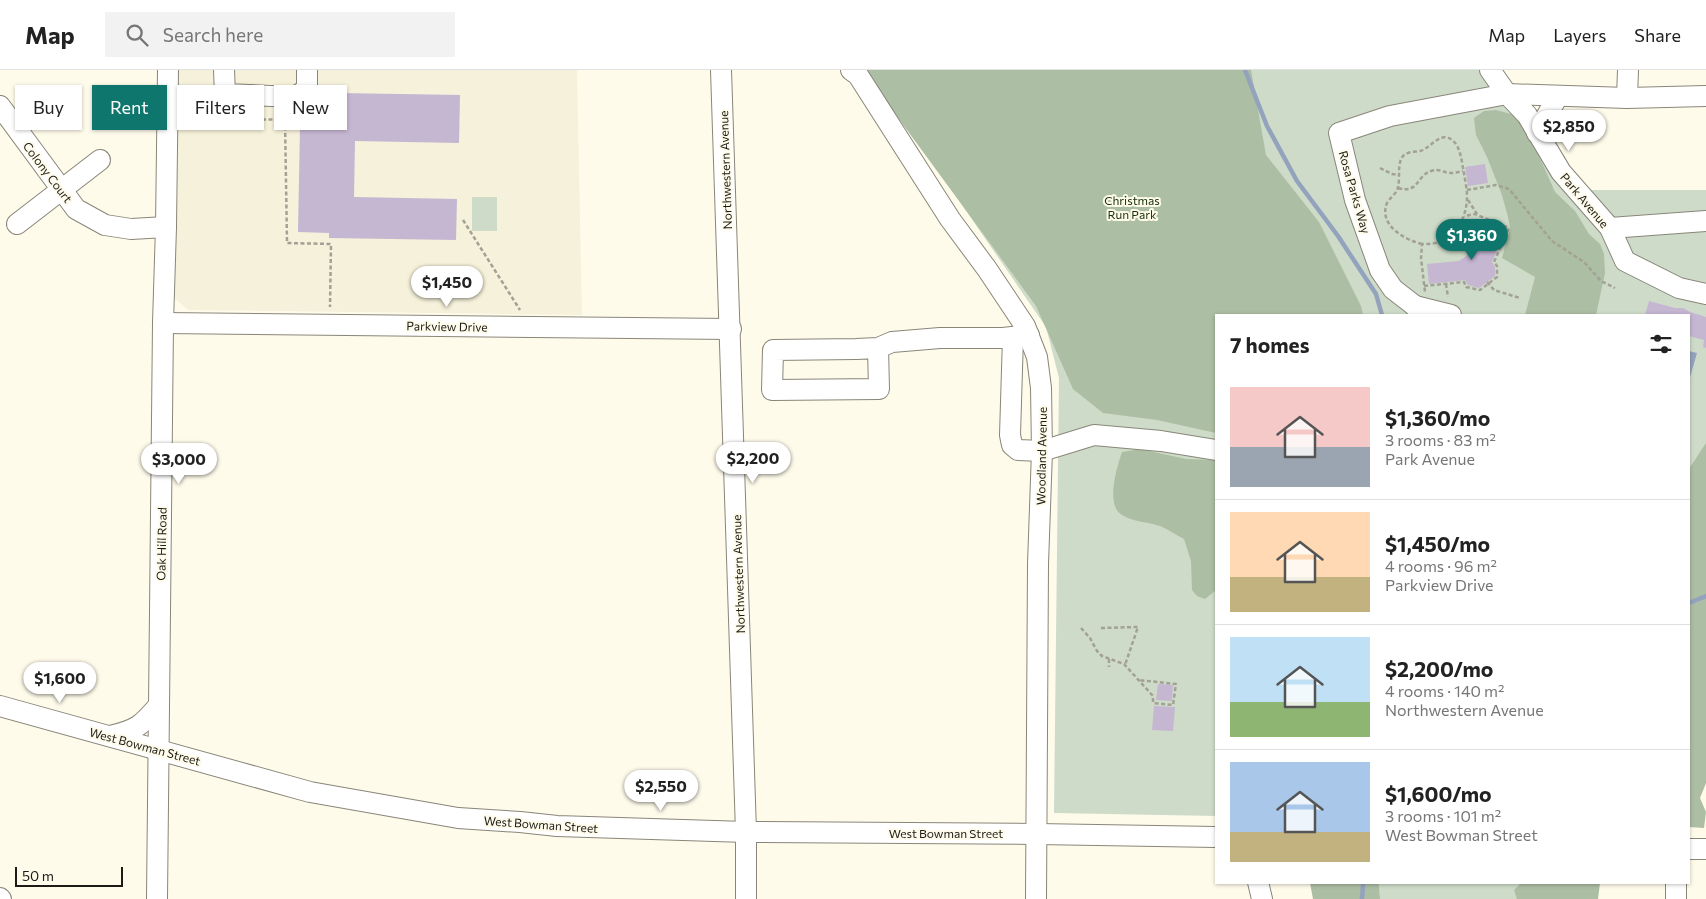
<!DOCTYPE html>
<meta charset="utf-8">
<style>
:root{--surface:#fff;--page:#f2f2f2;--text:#222;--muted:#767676;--line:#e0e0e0;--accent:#0f766e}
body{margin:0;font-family:Commissioner,sans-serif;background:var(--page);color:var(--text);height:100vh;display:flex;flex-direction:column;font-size:19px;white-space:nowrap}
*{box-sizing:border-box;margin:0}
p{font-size:16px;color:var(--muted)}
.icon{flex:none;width:28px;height:28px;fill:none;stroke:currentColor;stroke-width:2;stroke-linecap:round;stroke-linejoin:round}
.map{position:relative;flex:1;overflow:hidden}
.drawer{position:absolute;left:1215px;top:244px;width:475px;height:570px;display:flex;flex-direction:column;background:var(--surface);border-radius:0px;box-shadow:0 1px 4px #0004}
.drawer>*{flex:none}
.hud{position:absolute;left:15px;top:15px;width:475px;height:45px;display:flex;gap:10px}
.scale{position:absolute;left:15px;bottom:12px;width:108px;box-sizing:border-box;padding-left:5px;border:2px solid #1c1b15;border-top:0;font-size:14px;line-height:18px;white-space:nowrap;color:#1c1b15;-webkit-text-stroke:4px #fefbeb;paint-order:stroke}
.price{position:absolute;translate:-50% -42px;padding:0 11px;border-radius:18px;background:#fff;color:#222;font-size:16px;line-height:32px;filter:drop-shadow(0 1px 2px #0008)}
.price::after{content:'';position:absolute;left:50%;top:30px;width:15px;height:11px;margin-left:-8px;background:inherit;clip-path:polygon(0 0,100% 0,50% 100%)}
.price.selected{background:var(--accent);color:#fff}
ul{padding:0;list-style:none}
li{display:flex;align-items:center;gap:15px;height:125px;padding:0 15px}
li+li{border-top:1px solid var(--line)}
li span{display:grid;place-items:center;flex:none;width:140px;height:100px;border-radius:0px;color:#555}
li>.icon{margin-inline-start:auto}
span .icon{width:60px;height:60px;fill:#fffc;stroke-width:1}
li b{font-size:21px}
h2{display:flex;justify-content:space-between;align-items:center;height:60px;padding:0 15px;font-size:21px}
.tag{padding:0 18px;border-radius:0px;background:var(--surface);box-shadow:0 1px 4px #0004;font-size:18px;line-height:45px}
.tag.selected{background:var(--accent);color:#fff}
header{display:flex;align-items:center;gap:30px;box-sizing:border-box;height:70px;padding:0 25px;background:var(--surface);border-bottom:1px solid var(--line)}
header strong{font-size:24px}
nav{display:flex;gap:28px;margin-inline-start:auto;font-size:18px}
.search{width:350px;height:45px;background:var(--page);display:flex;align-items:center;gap:12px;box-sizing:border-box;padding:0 18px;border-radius:0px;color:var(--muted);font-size:19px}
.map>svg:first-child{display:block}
</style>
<header>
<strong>Map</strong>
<div class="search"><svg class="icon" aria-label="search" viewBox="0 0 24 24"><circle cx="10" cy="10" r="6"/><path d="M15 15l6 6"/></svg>Search here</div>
<nav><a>Map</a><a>Layers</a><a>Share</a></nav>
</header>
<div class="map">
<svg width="1706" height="829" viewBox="0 0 1706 829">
<rect width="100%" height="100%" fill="#fefbeb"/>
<polygon fill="#f5f1da" points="176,0 577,0 582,245 188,240 171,225"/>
<g fill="#cedbc8">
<polygon points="949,0 1488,0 1570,120 1706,120 1706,651 1689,706 1689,245 1216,245 1216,746 1054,743 1059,308 1046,257 938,100"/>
<rect x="472" y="127" width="25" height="34"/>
<polygon points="1379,813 1581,813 1581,829 1380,829"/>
</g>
<g fill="#acbea3">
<polygon points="863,0 1251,0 1266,85 1319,152 1361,236 1363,245 1216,245 1216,363 1157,350 1103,343 1073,319 1036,236"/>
<polygon points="1496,40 1515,45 1534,75 1555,122 1575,141 1589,164 1600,174 1604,184 1605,203 1596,245 1525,245 1535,207 1502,188 1510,158 1508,147 1502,125 1487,87 1476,65 1474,48 1484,41"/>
<polygon points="1706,373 1706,713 1700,728 1706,742 1704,758 1689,757 1689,399"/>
<path d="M1140,379L1186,389L1216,390V520L1205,529L1197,526L1192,520L1191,491L1184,469C1176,465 1168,459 1160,456C1148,452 1133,452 1122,445C1105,435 1117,397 1122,382Z"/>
<polygon points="1310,813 1379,813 1380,829 1313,829"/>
<polygon points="1521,813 1521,812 1600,813 1598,829 1517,829 1514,820"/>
</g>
<polygon fill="#94a3bd" points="1689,281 1697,283 1689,311"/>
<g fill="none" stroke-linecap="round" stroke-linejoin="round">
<g stroke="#94a3bd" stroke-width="4.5">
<polyline points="1245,0 1267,56 1297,111 1338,166 1376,224 1382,245"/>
<polyline points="1689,533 1706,526"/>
<polyline points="1362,829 1363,815"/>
</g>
</g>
<g fill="#c5b6d2">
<polygon points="339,23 460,25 459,73 355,71 354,127 457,129 456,170 329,168 329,163 298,162 300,56 316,56 316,48 319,41 326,35 339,31"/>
<polygon points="1485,94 1488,113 1468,116 1465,97"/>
<polygon points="1489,150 1507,158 1492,192 1495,197 1495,206 1479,218 1468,215 1465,210 1429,214 1427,194 1459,191 1475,180"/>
<polygon points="1649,231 1675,238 1683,238 1690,242 1706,247 1706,278 1703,277 1704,270 1689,266 1689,245 1645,245"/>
<polygon points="1158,614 1173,615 1172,631 1156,630"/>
<polygon points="1154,636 1175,637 1173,661 1152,660"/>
</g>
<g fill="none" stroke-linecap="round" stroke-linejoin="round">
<defs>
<g id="minor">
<polyline points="224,0 225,24 295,27 307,19 307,0"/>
<polyline points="721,0 746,762 746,829"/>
<polyline points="851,0 858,5 950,149 987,199 1025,256 1037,287 1041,318 1042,381 1038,494 1036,829"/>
<polyline points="1490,0 1507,24 1527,45 1561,102 1610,158 1625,191 1679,218 1706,224"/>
<polyline points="1627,28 1628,0"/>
<polyline points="0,36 76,139 105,155 131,159 166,157"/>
<polyline points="1537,63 1558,26"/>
<polyline points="17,154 100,90"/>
<polyline points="1610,158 1706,151"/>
<polyline points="1415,236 1451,245"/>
<polyline points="1420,245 1415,236 1393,219 1380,200 1355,130 1339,63 1390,46 1507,24 1627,28 1706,26"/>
<polyline points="163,253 731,259"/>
<polyline points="1013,267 1010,365 1012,375 1018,380 1042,381 1094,365 1161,371 1216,380"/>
<polyline points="878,278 879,319 772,320 773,280 856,279 878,278 892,272 940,268 1003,268 1029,265"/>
<polyline points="0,636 310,722 458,748 520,752 557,756 746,762 1037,764 1216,767"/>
<path d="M110,666C137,660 142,655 159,635"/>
<polyline points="1689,779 1706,779"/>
<polyline points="1258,812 1262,829"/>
<polyline points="0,828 1,829"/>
<polyline points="157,829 163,253 166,157 168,0"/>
<polyline points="1676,829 1676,812"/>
</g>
</defs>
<use href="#minor" stroke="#898679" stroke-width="22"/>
<g stroke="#a3a195" stroke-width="2.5" stroke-dasharray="4 2.5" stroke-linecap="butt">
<polyline points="184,48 293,50"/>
<polyline points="285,50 287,173 331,174 330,237"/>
<polyline points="1380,98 1392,104 1399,105"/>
<path d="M1398,118C1419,124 1416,106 1431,101C1439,98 1444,103 1451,103C1455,103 1459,102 1463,101"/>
<polyline points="1467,120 1496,115 1509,119 1552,171 1584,192 1601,211 1615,218"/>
<polyline points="1468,130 1477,144"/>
<polyline points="463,150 520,240"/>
<path d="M1422,174C1405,170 1378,155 1387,133C1390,127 1397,124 1398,117C1401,106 1395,87 1408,83C1413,81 1419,82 1423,80C1432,75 1436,68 1446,67C1461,71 1461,90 1464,103C1465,110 1467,119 1467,126C1467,153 1450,176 1422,174L1421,188L1425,222"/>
<polyline points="1487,212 1494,220 1520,228"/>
<polyline points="1446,214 1448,227"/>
<polyline points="1424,216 1464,212 1466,217 1480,220 1497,207 1497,196 1494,192 1509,158 1475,144 1464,146"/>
<polyline points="1081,558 1090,568 1097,581 1102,586 1124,594 1153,626 1153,633 1173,635 1176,614 1138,610"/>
<polyline points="1101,558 1138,557 1125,595"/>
<polyline points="1109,589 1109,597"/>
</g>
<use href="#minor" stroke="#fff" stroke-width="20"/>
</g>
<g text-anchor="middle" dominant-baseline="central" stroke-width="4" stroke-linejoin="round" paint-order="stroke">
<g font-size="12" fill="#1c1b15" stroke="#fefbeb">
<text transform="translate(725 100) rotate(-92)">Northwestern Avenue</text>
<text transform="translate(48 102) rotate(53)">Colony Court</text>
<text transform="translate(1355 122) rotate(74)">Rosa Parks Way</text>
<text transform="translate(1585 130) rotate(50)">Park Avenue</text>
<text transform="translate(447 256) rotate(1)">Parkview Drive</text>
<text transform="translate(1041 386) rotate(-89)">Woodland Avenue</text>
<text transform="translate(161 474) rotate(-89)">Oak Hill Road</text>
<text transform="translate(738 504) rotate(-92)">Northwestern Avenue</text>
<text transform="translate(145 676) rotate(15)">West Bowman Street</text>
<text transform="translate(541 754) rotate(4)">West Bowman Street</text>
<text x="946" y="763">West Bowman Street</text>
</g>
<g font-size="12" fill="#183007" stroke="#fefbeb">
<text x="1132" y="130">Christmas<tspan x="1132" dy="14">Run Park</tspan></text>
</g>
</g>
</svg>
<div class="scale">50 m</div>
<b class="price" style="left:1569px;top:82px">$2,850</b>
<b class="price selected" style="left:1472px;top:191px">$1,360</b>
<b class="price" style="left:447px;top:238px">$1,450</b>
<b class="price" style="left:753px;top:414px">$2,200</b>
<b class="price" style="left:179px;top:415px">$3,000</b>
<b class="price" style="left:60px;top:634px">$1,600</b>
<b class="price" style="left:661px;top:742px">$2,550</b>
<div class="hud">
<a class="tag">Buy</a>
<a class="tag selected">Rent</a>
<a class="tag">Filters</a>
<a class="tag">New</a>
</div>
<section class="drawer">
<h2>7 homes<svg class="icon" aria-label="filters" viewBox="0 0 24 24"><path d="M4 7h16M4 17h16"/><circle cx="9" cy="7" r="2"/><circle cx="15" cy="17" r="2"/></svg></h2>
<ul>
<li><span style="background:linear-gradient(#f6c9c9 60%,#9aa5b1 0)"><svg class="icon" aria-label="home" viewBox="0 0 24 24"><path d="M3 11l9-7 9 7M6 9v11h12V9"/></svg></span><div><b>$1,360/mo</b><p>3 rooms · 83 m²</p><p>Park Avenue</p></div></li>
<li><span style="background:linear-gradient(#ffd9b3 65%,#c2b280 0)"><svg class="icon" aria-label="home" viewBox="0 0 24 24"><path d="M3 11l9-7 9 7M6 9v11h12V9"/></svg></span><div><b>$1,450/mo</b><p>4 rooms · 96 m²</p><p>Parkview Drive</p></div></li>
<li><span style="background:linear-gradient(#bfe0f5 65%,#8fb573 0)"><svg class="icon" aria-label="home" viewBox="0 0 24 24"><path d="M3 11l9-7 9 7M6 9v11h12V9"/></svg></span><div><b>$2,200/mo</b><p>4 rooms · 140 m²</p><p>Northwestern Avenue</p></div></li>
<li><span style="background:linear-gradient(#a9c7e8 70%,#c2b280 0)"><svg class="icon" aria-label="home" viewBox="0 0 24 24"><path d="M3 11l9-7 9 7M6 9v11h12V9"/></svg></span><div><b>$1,600/mo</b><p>3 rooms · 101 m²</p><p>West Bowman Street</p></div></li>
</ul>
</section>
</div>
